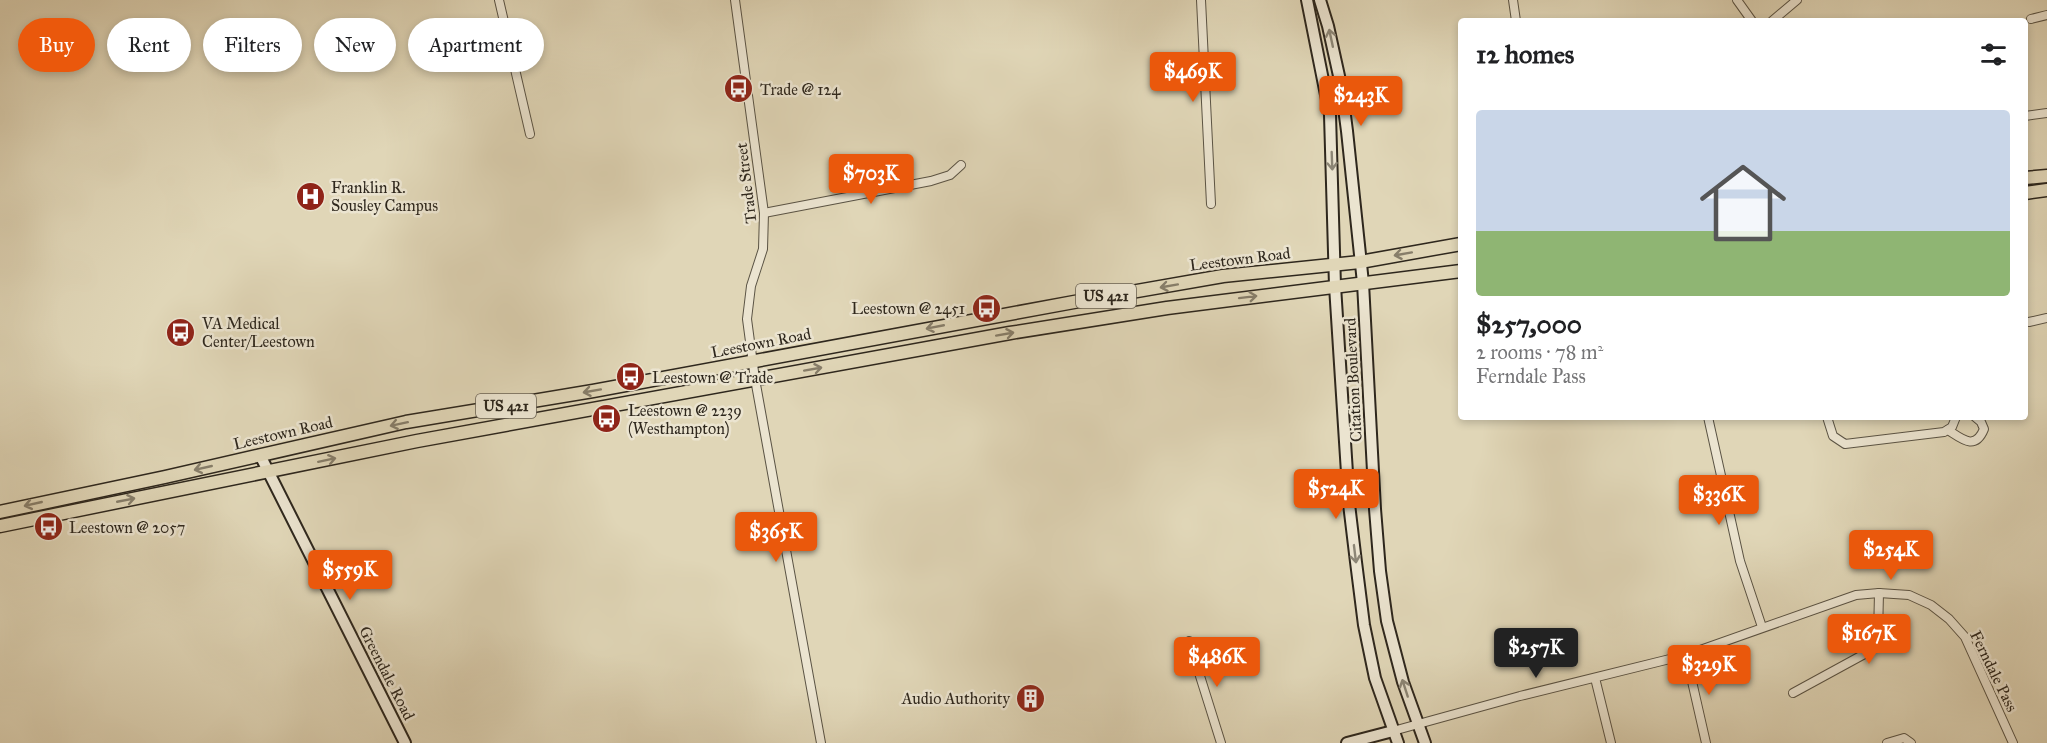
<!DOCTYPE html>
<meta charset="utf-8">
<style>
:root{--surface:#fff;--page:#f2f2f2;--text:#202124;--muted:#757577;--line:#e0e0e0;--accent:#ea580c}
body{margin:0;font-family:"IM FELL Great Primer",serif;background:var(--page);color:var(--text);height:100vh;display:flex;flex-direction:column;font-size:22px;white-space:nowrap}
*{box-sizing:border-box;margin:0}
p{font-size:20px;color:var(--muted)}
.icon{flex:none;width:33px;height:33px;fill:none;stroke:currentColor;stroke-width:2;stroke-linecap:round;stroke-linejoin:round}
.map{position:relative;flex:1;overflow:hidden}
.drawer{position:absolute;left:1458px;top:18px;width:570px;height:402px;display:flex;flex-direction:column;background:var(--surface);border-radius:6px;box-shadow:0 3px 9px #0003}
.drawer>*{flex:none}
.hud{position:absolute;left:18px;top:18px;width:570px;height:54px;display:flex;gap:12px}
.price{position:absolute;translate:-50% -51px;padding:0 14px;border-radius:6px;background:var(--accent);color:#fff;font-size:20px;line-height:39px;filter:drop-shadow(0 2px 3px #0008)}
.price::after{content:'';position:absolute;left:50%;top:36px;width:18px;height:14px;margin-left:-9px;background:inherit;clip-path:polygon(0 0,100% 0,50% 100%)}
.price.active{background:#222;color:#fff}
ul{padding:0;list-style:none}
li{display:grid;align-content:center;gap:12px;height:318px;padding:0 18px}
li+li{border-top:2px solid var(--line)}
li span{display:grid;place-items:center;height:186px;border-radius:6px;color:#555}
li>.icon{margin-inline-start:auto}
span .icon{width:108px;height:108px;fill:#fffc;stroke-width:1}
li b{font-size:26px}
h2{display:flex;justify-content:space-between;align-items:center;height:72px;padding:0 18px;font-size:26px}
.tag{padding:0 21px;border-radius:27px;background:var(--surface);box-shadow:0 3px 9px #0003;font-size:21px;line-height:54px}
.tag.active{background:var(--accent);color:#fff}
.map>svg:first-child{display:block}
</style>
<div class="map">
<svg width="2047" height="743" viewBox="0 0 2047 743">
<rect width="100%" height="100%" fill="#e0d6b7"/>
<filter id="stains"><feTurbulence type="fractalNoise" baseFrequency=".00333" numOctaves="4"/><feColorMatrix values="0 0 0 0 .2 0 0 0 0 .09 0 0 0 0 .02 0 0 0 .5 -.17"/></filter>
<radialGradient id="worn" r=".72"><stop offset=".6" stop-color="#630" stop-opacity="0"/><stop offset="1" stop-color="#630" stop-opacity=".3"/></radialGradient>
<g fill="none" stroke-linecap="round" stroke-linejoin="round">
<defs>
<g id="street">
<polyline points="499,0 530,134"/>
<polyline points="735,0 764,213 763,249 751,286 747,319 755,379 821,743"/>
<polyline points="1201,0 1211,204"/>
<polyline points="1513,0 1516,21"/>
<polyline points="1737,0 1752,21"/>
<polyline points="2031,19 2047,15"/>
<polyline points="1772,21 1797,0"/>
<polyline points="2025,116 2047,113"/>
<polyline points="764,213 931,181 950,175 961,165"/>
<polyline points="2029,322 2047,318"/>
<polyline points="1708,417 1740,561 1762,627"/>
<polyline points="1827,417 1833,436 1845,444 1944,432 1952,427 1956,417"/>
<path d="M1948,430C1962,439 1975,451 1984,429L1981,422L1975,417"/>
<polyline points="1189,641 1221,743"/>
<polyline points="1686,655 1706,743"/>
<polyline points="1595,678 1611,743"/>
<polyline points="1793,693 1870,651 1878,636 1879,593"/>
<polyline points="1393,731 1520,696 1686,655 1856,595 1879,593 1909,595 1931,605 1949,619 1965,637 2013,743"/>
<polyline points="1887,743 1904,738 1911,743"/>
</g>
<g id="secondary">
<polyline points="1307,0 1330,115 1335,286 1349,504 1356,562 1364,625 1375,678 1398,743"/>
<polyline points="1320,0 1328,26 1341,85 1347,131 1363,283 1375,509 1380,571 1387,621 1403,682 1425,743"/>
<polyline points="260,455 405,743"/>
<polyline points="1347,743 1393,731"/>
</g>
<g id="primary">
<polyline points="2025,178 2047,176"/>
<polyline points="2025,193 2047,190"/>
<polyline points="0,512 165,477 406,422 593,391 1074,302 1223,276 1360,262 1461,244"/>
<polyline points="0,526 417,441 1010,333 1167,308 1461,271"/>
</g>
</defs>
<use href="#street" stroke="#5a5344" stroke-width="10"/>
<use href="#secondary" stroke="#2e271d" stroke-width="14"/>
<use href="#primary" stroke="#2e271d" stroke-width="15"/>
<use href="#street" stroke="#ebe4d0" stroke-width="8"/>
<use href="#secondary" stroke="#ebe4d0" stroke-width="10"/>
<use href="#primary" stroke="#e0d6b7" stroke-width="12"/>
</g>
<defs><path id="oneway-shaft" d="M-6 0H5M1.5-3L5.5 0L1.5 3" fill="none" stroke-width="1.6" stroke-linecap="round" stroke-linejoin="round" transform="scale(1.5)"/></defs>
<g stroke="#8c8676">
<use href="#oneway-shaft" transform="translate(1331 38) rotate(-102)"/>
<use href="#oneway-shaft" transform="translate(1332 161) rotate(88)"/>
<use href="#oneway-shaft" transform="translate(1355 554) rotate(83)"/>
<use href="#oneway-shaft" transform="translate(1405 688) rotate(-108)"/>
</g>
<g stroke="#877e6a">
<use href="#oneway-shaft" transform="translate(1403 254) rotate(170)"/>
<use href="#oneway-shaft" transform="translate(1169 286) rotate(170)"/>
<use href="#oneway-shaft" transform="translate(1248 297) rotate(-7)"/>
<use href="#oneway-shaft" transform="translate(935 327) rotate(169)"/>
<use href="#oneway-shaft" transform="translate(1005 334) rotate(-10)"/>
<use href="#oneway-shaft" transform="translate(813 369) rotate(-10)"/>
<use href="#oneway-shaft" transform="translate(592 391) rotate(170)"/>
<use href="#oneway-shaft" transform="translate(399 424) rotate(168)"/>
<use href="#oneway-shaft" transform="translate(327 460) rotate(-12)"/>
<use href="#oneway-shaft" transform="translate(203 468) rotate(167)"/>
<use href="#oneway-shaft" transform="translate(126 500) rotate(-11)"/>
<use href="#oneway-shaft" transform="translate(33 504) rotate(167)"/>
</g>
<defs>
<symbol id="bus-disc" viewBox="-11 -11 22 22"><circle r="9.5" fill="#8f2418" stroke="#ebe4d0"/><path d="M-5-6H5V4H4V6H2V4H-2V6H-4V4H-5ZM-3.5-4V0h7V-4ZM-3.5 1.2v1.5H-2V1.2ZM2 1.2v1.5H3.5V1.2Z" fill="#fff"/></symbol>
<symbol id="hospital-disc" viewBox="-11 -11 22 22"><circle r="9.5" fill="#8f2418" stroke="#ebe4d0"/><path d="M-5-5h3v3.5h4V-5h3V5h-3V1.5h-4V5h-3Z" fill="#fff"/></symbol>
<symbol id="building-disc" viewBox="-11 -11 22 22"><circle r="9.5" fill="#8f2418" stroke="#ebe4d0"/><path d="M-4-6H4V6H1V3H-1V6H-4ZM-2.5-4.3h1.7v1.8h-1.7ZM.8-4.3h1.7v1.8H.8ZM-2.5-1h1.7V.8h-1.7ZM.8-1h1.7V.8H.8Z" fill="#fff"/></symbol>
</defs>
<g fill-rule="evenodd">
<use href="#bus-disc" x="722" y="72" width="33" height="33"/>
<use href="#hospital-disc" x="294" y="180" width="33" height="33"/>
<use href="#bus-disc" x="970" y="292" width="33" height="33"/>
<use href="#bus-disc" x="164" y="316" width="33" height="33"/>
<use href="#bus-disc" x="614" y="360" width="33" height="33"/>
<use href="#bus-disc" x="590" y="402" width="33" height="33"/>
<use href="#bus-disc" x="32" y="510" width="33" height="33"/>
<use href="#building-disc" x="1014" y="682" width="33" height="33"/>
</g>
<g text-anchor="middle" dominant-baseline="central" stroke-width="5" stroke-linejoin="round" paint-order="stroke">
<g fill="#ebe4d0" stroke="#676053" stroke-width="1.5">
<rect x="1076" y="284" width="60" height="24" rx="4.5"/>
<rect x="476" y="394" width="60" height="24" rx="4.5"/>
</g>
<g font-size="15" font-weight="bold" fill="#2e271d">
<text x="1106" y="296">US 421</text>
<text x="506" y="406">US 421</text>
</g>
<g font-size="16" fill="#2e271d" stroke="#ebe4d0" text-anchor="start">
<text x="760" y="89">Trade @ 124</text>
<text x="331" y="187">Franklin R.<tspan x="331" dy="18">Sousley Campus</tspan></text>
<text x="965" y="308" text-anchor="end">Leestown @ 2451</text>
<text x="202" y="323">VA Medical<tspan x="202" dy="18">Center/Leestown</tspan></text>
<text x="652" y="377">Leestown @ Trade</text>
<text x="628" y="410">Leestown @ 2239<tspan x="628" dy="18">(Westhampton)</tspan></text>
<text x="69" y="527">Leestown @ 2057</text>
<text x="1010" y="698" text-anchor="end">Audio Authority</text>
</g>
<g font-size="16" fill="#2e271d" stroke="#ebe4d0">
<text transform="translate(746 183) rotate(-97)">Trade Street</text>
<text transform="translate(1240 259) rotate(-7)">Leestown Road</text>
<text transform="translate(761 343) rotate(-11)">Leestown Road</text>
<text transform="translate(1353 380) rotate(-93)">Citation Boulevard</text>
<text transform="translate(283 433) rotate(-13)">Leestown Road</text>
<text transform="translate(1994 671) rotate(64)">Ferndale Pass</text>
<text transform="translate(387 673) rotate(63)">Greendale Road</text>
</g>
</g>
<rect width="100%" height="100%" filter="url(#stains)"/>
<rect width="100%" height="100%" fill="url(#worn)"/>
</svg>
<b class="price" style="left:1193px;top:103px">$469K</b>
<b class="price" style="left:1361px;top:127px">$243K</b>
<b class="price" style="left:871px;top:205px">$703K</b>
<b class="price" style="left:1336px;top:520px">$524K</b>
<b class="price" style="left:1719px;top:526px">$336K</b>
<b class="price" style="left:776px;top:563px">$365K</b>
<b class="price" style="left:1891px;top:581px">$254K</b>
<b class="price" style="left:350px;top:601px">$559K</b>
<b class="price" style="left:1869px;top:665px">$167K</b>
<b class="price active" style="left:1536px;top:679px">$257K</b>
<b class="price" style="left:1217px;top:688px">$486K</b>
<b class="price" style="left:1709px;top:696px">$329K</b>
<div class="hud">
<a class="tag active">Buy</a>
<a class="tag">Rent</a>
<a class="tag">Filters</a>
<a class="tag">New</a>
<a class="tag">Apartment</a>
</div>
<section class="drawer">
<h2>12 homes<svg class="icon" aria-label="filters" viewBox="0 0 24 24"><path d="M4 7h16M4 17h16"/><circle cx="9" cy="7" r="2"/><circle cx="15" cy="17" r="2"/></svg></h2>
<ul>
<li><span style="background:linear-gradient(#c9d6e8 65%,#8fb573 0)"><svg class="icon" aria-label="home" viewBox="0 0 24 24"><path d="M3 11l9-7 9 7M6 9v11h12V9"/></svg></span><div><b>$257,000</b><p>2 rooms · 78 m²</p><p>Ferndale Pass</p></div></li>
</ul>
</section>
</div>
